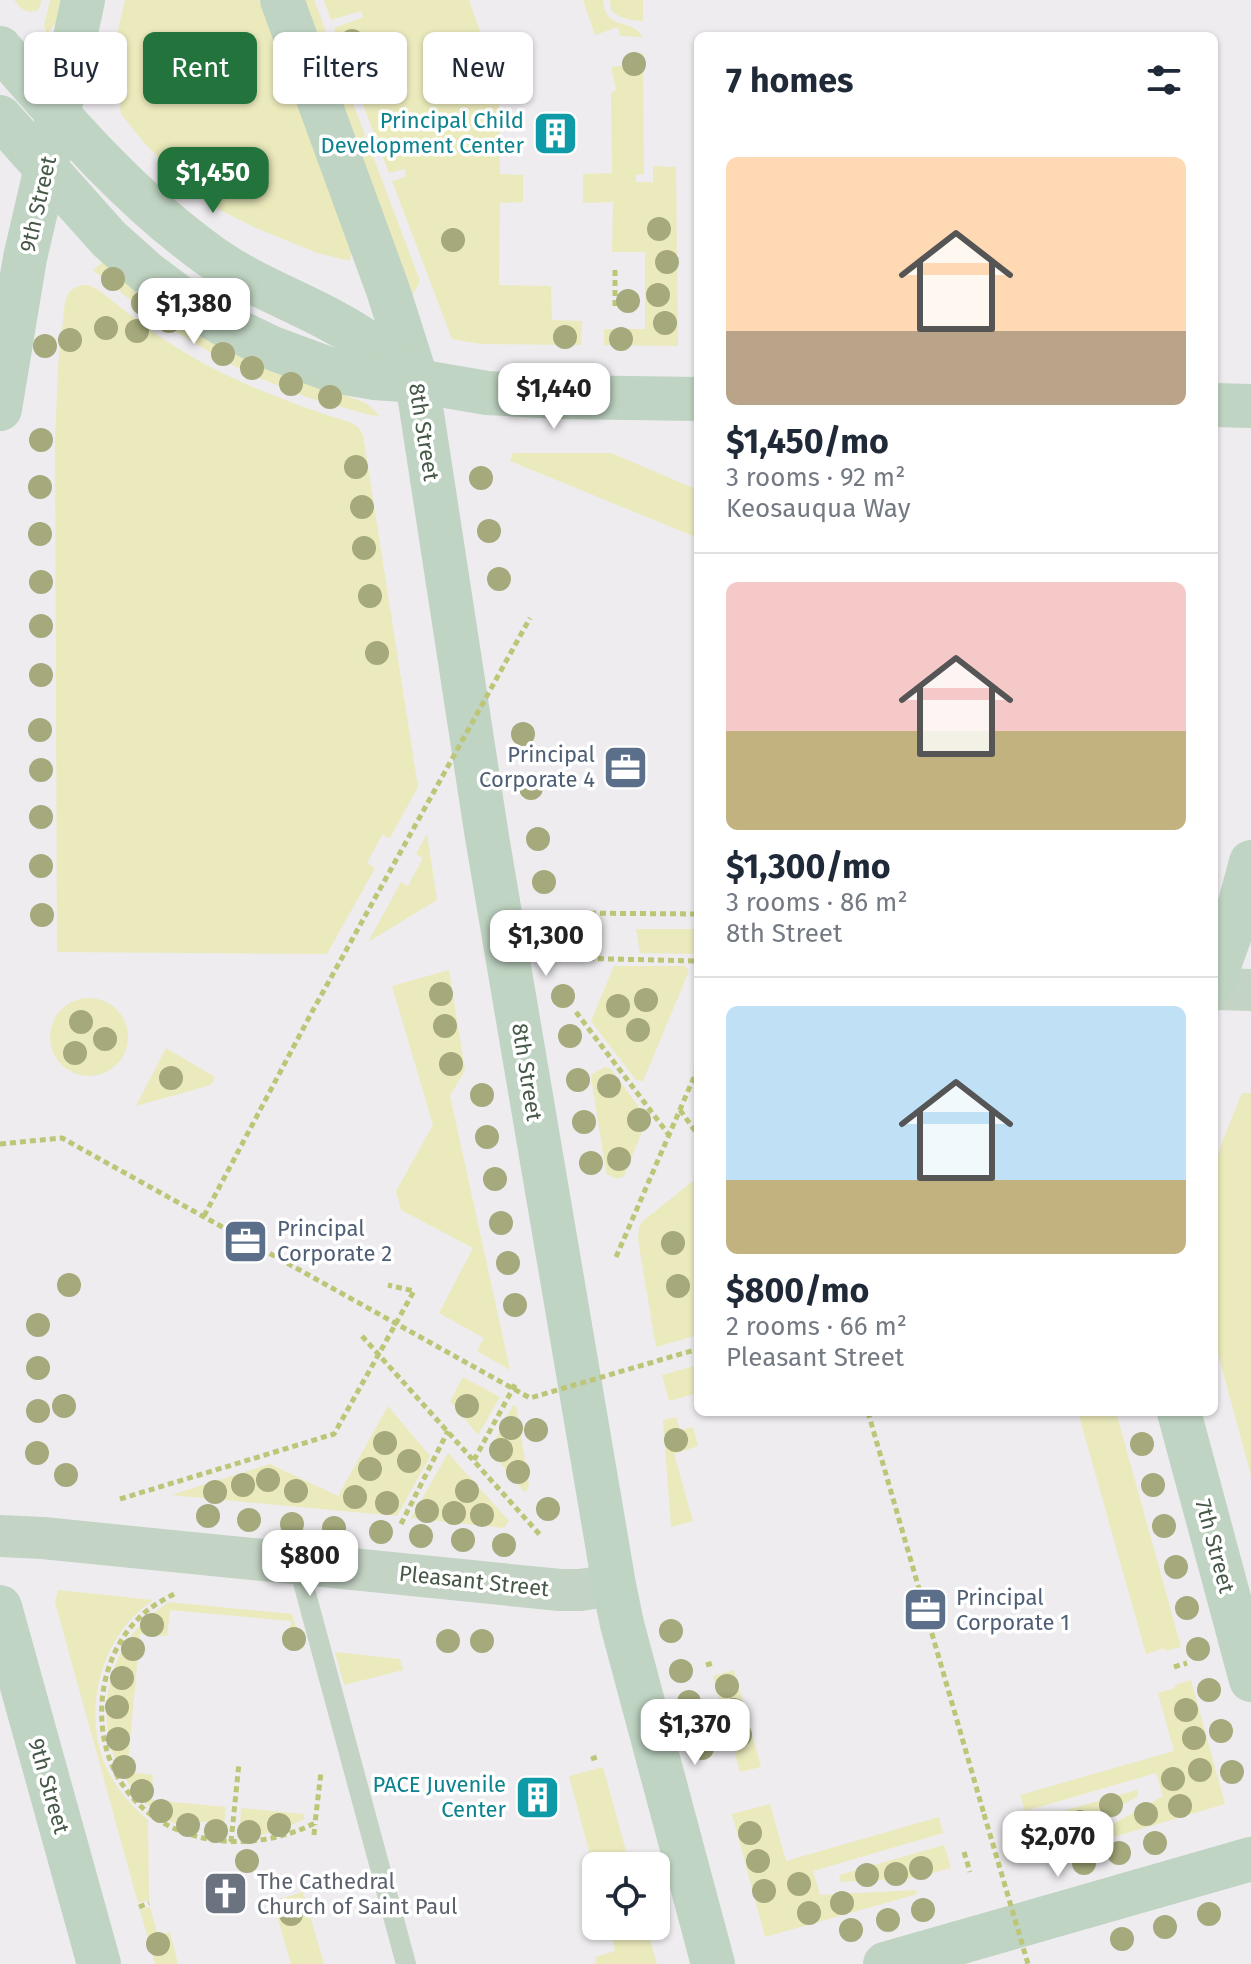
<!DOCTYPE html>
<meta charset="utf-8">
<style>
:root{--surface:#fff;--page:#f6f6f7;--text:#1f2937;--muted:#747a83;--line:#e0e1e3;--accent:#22743c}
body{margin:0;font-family:"Fira Sans",sans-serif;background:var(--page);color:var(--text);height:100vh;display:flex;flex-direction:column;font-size:30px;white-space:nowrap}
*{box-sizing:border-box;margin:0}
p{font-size:26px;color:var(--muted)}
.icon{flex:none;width:44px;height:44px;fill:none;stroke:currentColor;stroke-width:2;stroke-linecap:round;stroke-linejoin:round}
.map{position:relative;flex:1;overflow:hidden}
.panel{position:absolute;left:694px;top:32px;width:524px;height:1384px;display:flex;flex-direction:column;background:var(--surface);border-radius:12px;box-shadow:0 2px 6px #0004}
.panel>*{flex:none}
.guide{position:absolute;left:24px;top:32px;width:550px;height:72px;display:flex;gap:16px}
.buttons{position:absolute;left:582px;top:1852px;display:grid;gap:16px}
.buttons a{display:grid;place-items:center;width:88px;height:88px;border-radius:12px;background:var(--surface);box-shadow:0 2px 6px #0004;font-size:40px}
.price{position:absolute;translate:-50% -68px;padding:0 18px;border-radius:16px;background:#fff;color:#222;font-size:26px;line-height:52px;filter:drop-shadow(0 2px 4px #0008)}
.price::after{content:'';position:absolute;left:50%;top:48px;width:24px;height:18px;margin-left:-12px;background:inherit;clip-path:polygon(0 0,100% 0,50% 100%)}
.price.current{background:var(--accent);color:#fff}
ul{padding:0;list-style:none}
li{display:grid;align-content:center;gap:16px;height:424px;padding:0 32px}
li+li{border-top:2px solid var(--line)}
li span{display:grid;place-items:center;height:248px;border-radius:12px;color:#555}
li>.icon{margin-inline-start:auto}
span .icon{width:144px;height:144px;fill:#fffc;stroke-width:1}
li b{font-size:34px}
h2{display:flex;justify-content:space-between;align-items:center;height:96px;padding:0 32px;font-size:34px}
.chip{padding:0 28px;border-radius:12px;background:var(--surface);box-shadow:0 2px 6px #0004;font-size:28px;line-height:72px}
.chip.current{background:var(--accent);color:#fff}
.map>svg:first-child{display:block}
</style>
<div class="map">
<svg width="1251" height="1964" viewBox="0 0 1251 1964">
<rect width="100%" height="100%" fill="#eeecef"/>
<g fill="#ebeabc">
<path d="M14,0H42L38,10C26,15 21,8 14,0Z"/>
<polygon points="50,0 61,0 56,23 47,34 44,26"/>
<polygon points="125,0 259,0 352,244 350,261 317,253 256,228 218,209 180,179 146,145 121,114 119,102 102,99"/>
<polygon points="303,0 314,0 420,281 413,294"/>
<polygon points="324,0 469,0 495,74 503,72 507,91 499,92 500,174 523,175 523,202 500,203 499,285 551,286 552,320 582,321 581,345 481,344 452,339 392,181 406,177 405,169 389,173 334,28 363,17 361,11 331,20"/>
<path d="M583,0H603C605,32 632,17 643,37L620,36L618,27L595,35Z"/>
<path d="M610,0H643V21C631,20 620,19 611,10Z"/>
<polygon points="643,53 644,174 636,175 636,182 653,182 653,166 676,167 678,346 604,345 604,329 645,329 645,252 612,252 613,202 583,203 583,174 612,173 611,93 616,90 611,67 625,65 624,57"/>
<polygon points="104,261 313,384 366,403 380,416 370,415 309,398 257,377 226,362 153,318 93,270"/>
<path d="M82,285H89L97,289C121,307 145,328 171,344C227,380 289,403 352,423L358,427L363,435L418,787L390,838L382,835L367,863L375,868L327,954L57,952L55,443L58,366L65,302C68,291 71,289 82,285Z"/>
<polygon points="513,453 611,453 698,490 698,538 510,461"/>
<polygon points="427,834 437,900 368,942 401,882 408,886 423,858 416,854"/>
<polygon points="636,929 698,929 698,954 640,953"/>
<polygon points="614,966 685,966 689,971 643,1081 636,1080 591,1021"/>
<polygon points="449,970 465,1070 450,1096 510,1370 477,1351 484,1338 439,1313 473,1248 401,1210 396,1191 433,1125 392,986"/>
<circle cx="89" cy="1037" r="39"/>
<polygon points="166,1048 215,1077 211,1085 136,1106"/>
<polygon points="605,1067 611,1069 646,1117 646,1122 624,1176 617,1179 607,1174 606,1171 591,1077 592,1074"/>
<polygon points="1242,1093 1251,1093 1251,1475 1214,1339 1214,1170 1221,1145"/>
<polygon points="698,1177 698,1335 656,1347 638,1240 639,1227 643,1221"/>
<polygon points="698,1365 698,1393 669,1401 662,1375"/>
<polygon points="463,1377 500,1397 478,1435 450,1401"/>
<polygon points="513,1405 516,1406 529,1485 525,1493 490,1451"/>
<polygon points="388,1406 430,1456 397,1516 171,1495 270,1464 338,1496"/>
<polygon points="1078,1412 1116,1412 1181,1647 1165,1651 1164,1648 1146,1654"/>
<polygon points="676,1417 680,1430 693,1427 698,1446 674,1454 693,1521 671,1527 663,1420"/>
<polygon points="448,1453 509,1521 504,1528 411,1518"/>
<path d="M58,1590L153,1600C101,1635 81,1710 106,1767C115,1787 131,1806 148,1820L149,1897V1900L138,1903L55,1602Z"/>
<path d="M168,1602L292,1614L302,1649L288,1647L291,1621L170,1610L167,1636L140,1634L127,1772L153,1775L151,1800L226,1807L224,1824L177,1819L176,1824C159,1818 146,1803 134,1790C98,1749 99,1685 128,1640C139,1624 153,1614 168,1602Z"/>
<polygon points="335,1652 400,1659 403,1670 344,1685"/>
<polygon points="734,1670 761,1767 740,1772 713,1676"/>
<polygon points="1191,1680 1225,1804 1080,1847 1079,1843 1163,1796 1156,1773 1025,1811 1020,1795 1174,1751 1158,1693 1175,1688 1175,1685"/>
<polygon points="603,1767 630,1866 596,1866 596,1877 569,1776"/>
<polygon points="1137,1790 1138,1796 1075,1832 1037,1844 1031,1820"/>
<polygon points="770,1804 786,1861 939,1817 943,1833 813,1871 820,1895 916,1890 917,1894 765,1937 732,1814"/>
<polygon points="241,1808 304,1814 304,1819 283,1829 257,1836 258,1827 240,1825"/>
<polygon points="944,1845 951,1868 914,1878 841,1882 839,1875"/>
<polygon points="303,1892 324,1964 291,1964 273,1901"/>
<polygon points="150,1907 158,1935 170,1932 178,1964 155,1964 140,1910"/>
<polygon points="609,1926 646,1926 657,1964 594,1964 596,1963 595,1957 615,1951"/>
</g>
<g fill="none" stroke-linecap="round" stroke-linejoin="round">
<g stroke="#bdc677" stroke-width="5" stroke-dasharray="6 4" stroke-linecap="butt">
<polyline points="615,270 615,310"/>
<polyline points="560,913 698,914"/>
<polyline points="568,958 698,961"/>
<polyline points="576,1012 669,1135"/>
<polyline points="680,1110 698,1135"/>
<polyline points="616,1257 698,1068"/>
<polyline points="362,1336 541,1536"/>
<polyline points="868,1412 984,1814"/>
<polyline points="474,1460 517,1381"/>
<polyline points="120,1499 334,1434 414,1291 388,1285"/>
<polyline points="401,1524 448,1431"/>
<path d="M174,1594C161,1601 148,1608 138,1619C98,1659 90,1730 119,1779C159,1847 250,1856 315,1823L321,1772"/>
<polyline points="706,1665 713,1663"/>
<polyline points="1174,1667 1187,1663"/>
<polyline points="591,1759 600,1756"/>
<polyline points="314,1835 315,1824"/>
<polyline points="1020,1837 1025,1855"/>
<polyline points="231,1842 239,1763"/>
<polyline points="964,1852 970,1872"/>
<polyline points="139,1907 149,1903"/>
</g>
<polyline stroke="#c3d3c4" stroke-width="20" points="298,1564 406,1964"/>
<g stroke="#c3d3c4" stroke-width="42">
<polyline points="1214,989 1251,990"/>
<polyline points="0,1536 43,1538 560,1590 580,1590 614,1585"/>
</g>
<g stroke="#bfd4c2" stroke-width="44">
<polyline points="282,0 388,290 417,381 487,837 614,1585 622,1624 713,1964"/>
<path d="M0,48C65,123 131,200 213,258C254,287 301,302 343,327C370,342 393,362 417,381"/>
<polyline points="0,117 109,239 146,272 186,302 221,323 272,348 334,371 375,378 417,381 487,393 559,397 698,399"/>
<polyline points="1214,405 1251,406"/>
<polyline points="0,409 25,258 58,116 83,0"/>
<polyline points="1214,980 1236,918 1251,862"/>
<polyline points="1179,1412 1251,1680"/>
<polyline points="0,1607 99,1964"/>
<polyline points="885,1964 1251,1859"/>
</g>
<g stroke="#bdc677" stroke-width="5" stroke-dasharray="6 4" stroke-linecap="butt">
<polyline points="0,1144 62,1138 530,1398 698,1349"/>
<polyline points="204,1216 313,1010 530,618"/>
<polyline points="984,1814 1028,1964"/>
</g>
</g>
<g fill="#a5a97b">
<circle cx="352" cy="41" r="12"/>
<circle cx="634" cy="64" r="12"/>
<circle cx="659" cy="229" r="12"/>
<circle cx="453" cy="240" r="12"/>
<circle cx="667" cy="262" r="12"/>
<circle cx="113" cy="279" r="12"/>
<circle cx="658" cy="295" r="12"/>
<circle cx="628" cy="301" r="12"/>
<circle cx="143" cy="303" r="12"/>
<circle cx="169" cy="321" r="12"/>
<circle cx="665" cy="323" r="12"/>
<circle cx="106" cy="328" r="12"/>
<circle cx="137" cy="331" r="12"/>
<circle cx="565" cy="337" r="12"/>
<circle cx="621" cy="339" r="12"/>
<circle cx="70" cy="340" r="12"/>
<circle cx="45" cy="346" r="12"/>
<circle cx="223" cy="354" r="12"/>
<circle cx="252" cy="368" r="12"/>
<circle cx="291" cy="384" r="12"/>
<circle cx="330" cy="397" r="12"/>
<circle cx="41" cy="440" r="12"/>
<circle cx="356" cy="467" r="12"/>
<circle cx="481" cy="478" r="12"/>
<circle cx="40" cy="487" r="12"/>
<circle cx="362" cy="507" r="12"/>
<circle cx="489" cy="531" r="12"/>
<circle cx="40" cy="534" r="12"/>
<circle cx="364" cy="548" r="12"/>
<circle cx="499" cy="579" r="12"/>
<circle cx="41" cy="582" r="12"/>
<circle cx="370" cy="596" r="12"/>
<circle cx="41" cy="626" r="12"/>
<circle cx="377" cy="653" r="12"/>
<circle cx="41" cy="675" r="12"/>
<circle cx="40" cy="730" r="12"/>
<circle cx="523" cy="734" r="12"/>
<circle cx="41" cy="770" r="12"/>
<circle cx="531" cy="788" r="12"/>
<circle cx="41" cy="817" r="12"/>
<circle cx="538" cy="839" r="12"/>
<circle cx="41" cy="866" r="12"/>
<circle cx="544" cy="882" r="12"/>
<circle cx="42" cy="915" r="12"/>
<circle cx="441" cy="994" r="12"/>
<circle cx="563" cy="996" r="12"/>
<circle cx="646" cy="1000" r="12"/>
<circle cx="618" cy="1006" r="12"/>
<circle cx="81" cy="1022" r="12"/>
<circle cx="445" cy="1026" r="12"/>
<circle cx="638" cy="1030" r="12"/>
<circle cx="570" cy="1036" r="12"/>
<circle cx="105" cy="1039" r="12"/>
<circle cx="75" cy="1053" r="12"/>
<circle cx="451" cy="1064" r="12"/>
<circle cx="171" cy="1078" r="12"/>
<circle cx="578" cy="1080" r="12"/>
<circle cx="609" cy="1086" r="12"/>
<circle cx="482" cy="1095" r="12"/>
<circle cx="639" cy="1120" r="12"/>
<circle cx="584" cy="1122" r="12"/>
<circle cx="487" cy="1137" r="12"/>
<circle cx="619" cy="1159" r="12"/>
<circle cx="591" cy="1163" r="12"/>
<circle cx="495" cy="1179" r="12"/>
<circle cx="501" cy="1223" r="12"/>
<circle cx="673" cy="1243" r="12"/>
<circle cx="508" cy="1263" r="12"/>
<circle cx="69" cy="1285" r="12"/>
<circle cx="678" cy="1286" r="12"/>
<circle cx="515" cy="1305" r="12"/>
<circle cx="38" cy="1325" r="12"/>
<circle cx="38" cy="1368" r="12"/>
<circle cx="64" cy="1406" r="12"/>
<circle cx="467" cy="1406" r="12"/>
<circle cx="38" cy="1411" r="12"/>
<circle cx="511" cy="1428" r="12"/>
<circle cx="536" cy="1430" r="12"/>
<circle cx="676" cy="1440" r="12"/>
<circle cx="385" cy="1443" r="12"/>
<circle cx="1142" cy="1444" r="12"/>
<circle cx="501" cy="1450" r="12"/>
<circle cx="37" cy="1453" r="12"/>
<circle cx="409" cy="1461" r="12"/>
<circle cx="370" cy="1469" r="12"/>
<circle cx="518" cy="1472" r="12"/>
<circle cx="66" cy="1475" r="12"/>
<circle cx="268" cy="1480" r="12"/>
<circle cx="243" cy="1485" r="12"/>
<circle cx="1153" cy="1485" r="12"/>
<circle cx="296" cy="1491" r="12"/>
<circle cx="467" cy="1491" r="12"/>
<circle cx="215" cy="1492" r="12"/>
<circle cx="355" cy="1497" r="12"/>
<circle cx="387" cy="1503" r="12"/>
<circle cx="548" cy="1509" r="12"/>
<circle cx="427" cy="1511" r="12"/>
<circle cx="454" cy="1513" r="12"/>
<circle cx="482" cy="1515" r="12"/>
<circle cx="208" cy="1516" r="12"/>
<circle cx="249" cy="1520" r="12"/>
<circle cx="292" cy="1524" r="12"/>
<circle cx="1164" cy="1526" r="12"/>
<circle cx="334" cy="1528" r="12"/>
<circle cx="381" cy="1532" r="12"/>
<circle cx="421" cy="1536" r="12"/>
<circle cx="463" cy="1540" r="12"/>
<circle cx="504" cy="1545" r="12"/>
<circle cx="1176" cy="1567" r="12"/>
<circle cx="1187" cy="1608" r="12"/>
<circle cx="152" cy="1625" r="12"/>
<circle cx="671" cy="1631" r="12"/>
<circle cx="294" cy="1639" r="12"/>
<circle cx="448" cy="1641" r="12"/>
<circle cx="482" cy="1641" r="12"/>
<circle cx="133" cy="1649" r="12"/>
<circle cx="1198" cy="1649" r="12"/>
<circle cx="681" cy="1671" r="12"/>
<circle cx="122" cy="1678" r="12"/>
<circle cx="727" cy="1686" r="12"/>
<circle cx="1209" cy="1690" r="12"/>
<circle cx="689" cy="1702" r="12"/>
<circle cx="117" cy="1707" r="12"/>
<circle cx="734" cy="1710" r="12"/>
<circle cx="1186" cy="1710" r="12"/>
<circle cx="1221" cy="1731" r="12"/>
<circle cx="740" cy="1735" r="12"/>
<circle cx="1194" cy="1738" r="12"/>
<circle cx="118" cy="1739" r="12"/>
<circle cx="702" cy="1748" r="12"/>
<circle cx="124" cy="1767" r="12"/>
<circle cx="1200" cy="1770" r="12"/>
<circle cx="1232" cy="1772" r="12"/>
<circle cx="1173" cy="1779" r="12"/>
<circle cx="142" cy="1791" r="12"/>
<circle cx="1111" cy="1805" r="12"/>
<circle cx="1180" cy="1806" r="12"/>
<circle cx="161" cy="1811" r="12"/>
<circle cx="1146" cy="1814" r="12"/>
<circle cx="1080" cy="1822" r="12"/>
<circle cx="188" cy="1825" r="12"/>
<circle cx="279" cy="1825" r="12"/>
<circle cx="1054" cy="1828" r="12"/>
<circle cx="216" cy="1831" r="12"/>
<circle cx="249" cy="1832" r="12"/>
<circle cx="750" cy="1833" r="12"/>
<circle cx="1155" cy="1843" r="12"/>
<circle cx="1119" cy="1853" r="12"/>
<circle cx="247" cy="1861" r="12"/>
<circle cx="758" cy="1861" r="12"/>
<circle cx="1084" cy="1863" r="12"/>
<circle cx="921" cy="1868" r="12"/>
<circle cx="896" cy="1874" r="12"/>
<circle cx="867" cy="1875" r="12"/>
<circle cx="799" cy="1884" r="12"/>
<circle cx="764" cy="1891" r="12"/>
<circle cx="842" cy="1903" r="12"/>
<circle cx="923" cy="1910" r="12"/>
<circle cx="809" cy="1913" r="12"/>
<circle cx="291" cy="1914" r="12"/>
<circle cx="1209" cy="1914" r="12"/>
<circle cx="888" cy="1920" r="12"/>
<circle cx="1165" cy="1927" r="12"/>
<circle cx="851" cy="1930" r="12"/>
<circle cx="1122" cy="1939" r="12"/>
<circle cx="158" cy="1944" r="12"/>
</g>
<defs>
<symbol id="building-square" viewBox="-11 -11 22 22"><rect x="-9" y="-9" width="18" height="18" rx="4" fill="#0f9aa8" stroke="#fff"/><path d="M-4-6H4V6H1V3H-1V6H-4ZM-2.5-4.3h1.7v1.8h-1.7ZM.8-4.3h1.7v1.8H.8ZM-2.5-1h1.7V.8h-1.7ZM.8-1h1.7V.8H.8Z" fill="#fff"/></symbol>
<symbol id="office-square" viewBox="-11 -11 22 22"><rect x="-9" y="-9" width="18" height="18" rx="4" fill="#5c6f8a" stroke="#fff"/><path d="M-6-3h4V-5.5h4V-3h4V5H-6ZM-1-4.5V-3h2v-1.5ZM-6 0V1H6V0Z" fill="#fff"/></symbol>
<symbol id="church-square" viewBox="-11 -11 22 22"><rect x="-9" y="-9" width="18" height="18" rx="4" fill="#6b7280" stroke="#fff"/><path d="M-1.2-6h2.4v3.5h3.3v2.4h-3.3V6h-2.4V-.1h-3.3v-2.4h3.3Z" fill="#fff"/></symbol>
</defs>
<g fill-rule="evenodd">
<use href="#building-square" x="530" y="108" width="51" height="51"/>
<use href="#office-square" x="600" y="742" width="51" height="51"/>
<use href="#office-square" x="220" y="1216" width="51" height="51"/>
<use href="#office-square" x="900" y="1584" width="51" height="51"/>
<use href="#building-square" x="512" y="1772" width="51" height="51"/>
<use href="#church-square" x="200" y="1868" width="51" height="51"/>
</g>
<g text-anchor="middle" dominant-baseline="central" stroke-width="7" stroke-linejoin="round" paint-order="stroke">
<g font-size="22" fill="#0d838f" stroke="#fff" text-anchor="end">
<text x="524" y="120">Principal Child<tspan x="524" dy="25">Development Center</tspan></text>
<text x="506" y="1784">PACE Juvenile<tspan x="506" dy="25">Center</tspan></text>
</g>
<g font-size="22" fill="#465847" stroke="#fff">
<text transform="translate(38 204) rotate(-77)">9th Street</text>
<text transform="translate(424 432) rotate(81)">8th Street</text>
<text transform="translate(527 1072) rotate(81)">8th Street</text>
<text transform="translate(1215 1546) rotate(75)">7th Street</text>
<text transform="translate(474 1581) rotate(6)">Pleasant Street</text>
<text transform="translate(49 1786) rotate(74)">9th Street</text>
</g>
<g font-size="22" fill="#4e5e75" stroke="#fff" text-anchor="start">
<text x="595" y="754" text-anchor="end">Principal<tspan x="595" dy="25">Corporate 4</tspan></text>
<text x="277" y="1228">Principal<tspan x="277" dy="25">Corporate 2</tspan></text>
<text x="956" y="1597">Principal<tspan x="956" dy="25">Corporate 1</tspan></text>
</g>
<g font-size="22" fill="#5b616d" stroke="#fff" text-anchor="start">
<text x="257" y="1881">The Cathedral<tspan x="257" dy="25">Church of Saint Paul</tspan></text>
</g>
</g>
</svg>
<div class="buttons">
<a><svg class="icon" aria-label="locate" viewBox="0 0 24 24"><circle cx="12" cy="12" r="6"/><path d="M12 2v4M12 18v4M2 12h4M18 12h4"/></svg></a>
</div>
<b class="price current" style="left:213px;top:215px">$1,450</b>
<b class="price" style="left:194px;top:346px">$1,380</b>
<b class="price" style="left:554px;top:431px">$1,440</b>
<b class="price" style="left:546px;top:978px">$1,300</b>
<b class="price" style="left:310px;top:1598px">$800</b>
<b class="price" style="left:695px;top:1767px">$1,370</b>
<b class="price" style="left:1058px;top:1879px">$2,070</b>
<div class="guide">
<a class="chip">Buy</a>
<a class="chip current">Rent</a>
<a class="chip">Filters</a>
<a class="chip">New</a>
</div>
<section class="panel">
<h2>7 homes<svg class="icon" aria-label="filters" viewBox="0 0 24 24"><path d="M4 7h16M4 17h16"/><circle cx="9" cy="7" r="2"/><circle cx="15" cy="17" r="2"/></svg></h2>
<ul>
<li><span style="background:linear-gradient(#ffd9b3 70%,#b9a48a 0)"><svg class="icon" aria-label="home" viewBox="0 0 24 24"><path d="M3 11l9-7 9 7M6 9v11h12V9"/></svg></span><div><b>$1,450/mo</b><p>3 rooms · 92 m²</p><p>Keosauqua Way</p></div></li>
<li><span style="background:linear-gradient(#f6c9c9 60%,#c2b280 0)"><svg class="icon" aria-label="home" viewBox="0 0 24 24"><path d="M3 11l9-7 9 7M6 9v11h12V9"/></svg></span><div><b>$1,300/mo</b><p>3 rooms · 86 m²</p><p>8th Street</p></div></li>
<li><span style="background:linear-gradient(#bfe0f5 70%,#c2b280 0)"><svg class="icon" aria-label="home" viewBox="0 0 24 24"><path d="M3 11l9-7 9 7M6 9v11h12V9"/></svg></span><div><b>$800/mo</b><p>2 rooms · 66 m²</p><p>Pleasant Street</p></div></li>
</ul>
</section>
</div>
